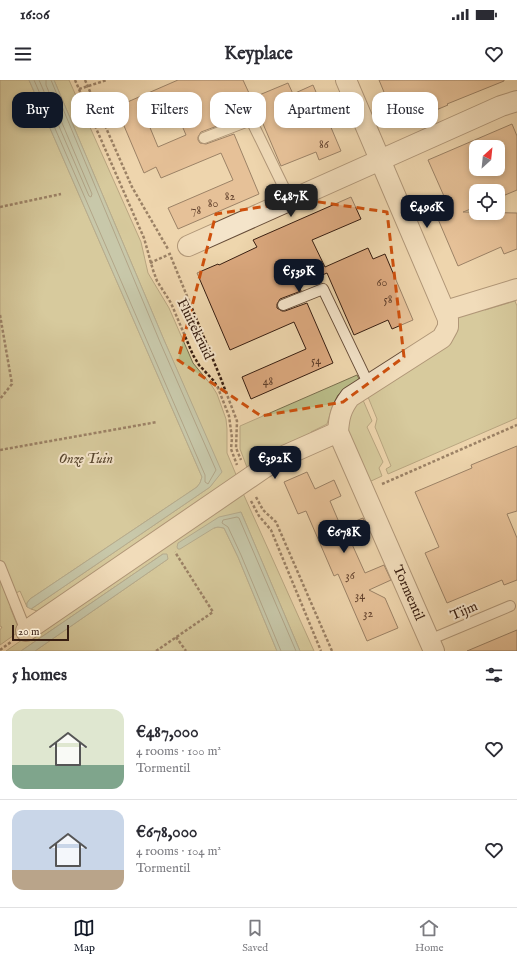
<!DOCTYPE html>
<meta charset="utf-8">
<style>
:root{--surface:#fff;--page:#f7f7f7;--text:#2b2b33;--muted:#7c7c81;--line:#e1e1e2;--accent:#111827}
body{margin:0;font-family:"IM FELL English",serif;background:var(--page);color:var(--text);height:100vh;display:flex;flex-direction:column;font-size:15px;white-space:nowrap}
*{box-sizing:border-box;margin:0}
p{font-size:13px;color:var(--muted)}
.icon{flex:none;width:22px;height:22px;fill:none;stroke:currentColor;stroke-width:2;stroke-linecap:round;stroke-linejoin:round}
.map{position:relative;height:571px;overflow:hidden}
.details{display:flex;flex-direction:column;background:var(--surface);flex:1}
.details>*{flex:none}
.guide{position:absolute;left:12px;top:12px;width:493px;height:36px;display:flex;gap:8px}
.needle{width:26px;rotate:27deg}
.tools{position:absolute;left:469px;top:60px;display:grid;gap:8px}
.tools a{display:grid;place-items:center;width:36px;height:36px;border-radius:8px;background:var(--surface);box-shadow:0 2px 6px #0003;font-size:20px}
.scale{position:absolute;left:12px;bottom:10px;width:57px;box-sizing:border-box;padding-left:4px;border:2px solid #381e11;border-top:0;font-size:11px;line-height:14px;white-space:nowrap;color:#381e11;-webkit-text-stroke:3px #f4e4ca;paint-order:stroke}
.price{position:absolute;translate:-50% -34px;padding:0 9px;border-radius:8px;background:var(--accent);color:#fff;font-size:13px;line-height:26px;filter:drop-shadow(0 1px 2px #0008)}
.price::after{content:'';position:absolute;left:50%;top:24px;width:12px;height:9px;margin-left:-6px;background:inherit;clip-path:polygon(0 0,100% 0,50% 100%)}
.price.active{background:#222;color:#fff}
ul{padding:0;list-style:none}
li{display:flex;align-items:center;gap:12px;height:100px;padding:0 12px}
li+li{border-top:1px solid var(--line)}
li span{display:grid;place-items:center;flex:none;width:112px;height:80px;border-radius:12px;color:#555}
li>.icon{margin-inline-start:auto}
span .icon{width:48px;height:48px;fill:#fffc;stroke-width:1}
li b{font-size:17px}
h2{display:flex;justify-content:space-between;align-items:center;height:48px;padding:0 12px;font-size:17px}
.tag{padding:0 14px;border-radius:12px;background:var(--surface);box-shadow:0 2px 6px #0003;font-size:14px;line-height:36px}
.tag.active{background:var(--accent);color:#fff}
.status{display:flex;justify-content:space-between;align-items:center;height:28px;padding:0 20px;background:var(--surface);direction:ltr}
.status svg{height:11px;fill:currentColor}
header{display:flex;justify-content:space-between;align-items:center;height:52px;padding:0 12px;background:var(--surface);font-size:18px;font-weight:800}
.dock{display:flex;justify-content:space-around;align-items:center;height:56px;border-top:1px solid var(--line);background:var(--surface);font-size:11px;color:var(--muted)}
.dock a{display:grid;justify-items:center;gap:2px}
.dock .active{color:var(--accent)}
.map>svg:first-child{display:block}
</style>
<div class="status"><b>16:06</b><svg viewBox="0 0 49 12"><path d="M0 12V9h3v3zM5 12V6h3v6zM10 12V3h3v9zM15 12V0h3v12zM26 1h20v11H26zM47 4h2v5h-2z"/></svg></div>
<header><svg class="icon" aria-label="menu" viewBox="0 0 24 24"><path d="M4 6h16M4 12h16M4 18h16"/></svg>Keyplace<svg class="icon" aria-label="heart" viewBox="0 0 24 24"><path d="M12 20l-8-8c-3-5 5-10 8-4 3-6 11-1 8 4z"/></svg></header>
<div class="map">
<svg width="517" height="571" viewBox="0 0 517 571">
<rect width="100%" height="100%" fill="#eed6ad"/>
<filter id="stains"><feTurbulence type="fractalNoise" baseFrequency=".005" numOctaves="4"/><feColorMatrix values="0 0 0 0 .2 0 0 0 0 .09 0 0 0 0 .02 0 0 0 .5 -.17"/></filter>
<radialGradient id="worn" r=".72"><stop offset=".6" stop-color="#630" stop-opacity="0"/><stop offset="1" stop-color="#630" stop-opacity=".3"/></radialGradient>
<g fill="#babd89" stroke="#796e4d">
<polygon points="0,0 29,0 202,397 200,403 197,407 30,519 27,523 27,527 20,511 12,515 16,525 10,527 18,547 17,553 0,565 0,550 2,547 0,546"/>
<polygon points="54,0 69,0 141,162 148,193 169,228 193,283 212,306 217,314 226,339 227,349 227,373 237,397 40,532 31,529 210,407 221,392 164,260"/>
<path d="M515,221L517,226V338L388,394L386,389L391,386L375,347L377,339L368,317L450,262C459,253 458,249 454,237L484,225L485,230Z"/>
<polygon points="357,295 359,299 338,315 332,327 327,344 311,352 312,356 248,390 240,369 240,346"/>
<path d="M363,320L372,341L367,347L383,382L379,388L382,396L369,402C363,390 342,350 346,338C349,329 355,325 363,320Z"/>
<polygon points="242,411 314,571 300,571 241,432 214,448 218,447 224,448 238,477 277,571 35,571 168,479 163,474 21,571 6,571 173,455"/>
</g>
<g fill="#9ab9a6" stroke="#737b6a">
<polygon points="29,0 54,0 164,260 222,392 210,407 31,529 27,527 27,523 30,519 197,407 200,403 202,397"/>
<polygon points="241,432 300,571 277,571 238,477 224,448 218,447 214,448 180,469 178,469 177,467 178,463 219,437"/>
<polygon points="163,474 167,474 168,479 35,571 21,571"/>
</g>
<g fill="none" stroke-linecap="round" stroke-linejoin="round">
<g stroke="#696c5c" stroke-width="1">
<polyline points="34,0 205,395 205,402 208,404 216,390 160,262 51,0"/>
<polyline points="39,0 89,116 91,117 92,114 46,5 46,0"/>
<polyline points="281,571 241,475 228,447 222,443 223,440 237,437 239,438 296,571"/>
</g>
</g>
<g fill="#dba87e" stroke="#381e11" fill-rule="evenodd">
<path d="M178,0H243L254,24L226,37L228,42L201,52L198,57V60L200,63L206,64L234,54L259,114L178,149L168,128L233,100L221,73L161,98L156,87L144,93L116,27ZM172,22L186,55L158,67L144,33Z"/>
<polygon points="379,0 504,0 504,1 447,24 448,25 398,46"/>
<polygon points="288,3 293,14 313,5 341,71 319,80 316,72 281,86 252,18"/>
<path d="M512,44L517,56V110L498,118V111H476V127L463,132L517,133V169L504,174L501,167L458,186L435,132H451L428,80ZM476,67H498V89H476Z"/>
<polygon points="351,117 361,139 312,160 325,187 368,168 373,179 385,174 413,240 392,249 388,240 354,255 327,193 299,205 301,211 280,219 277,224 277,228 282,231 285,231 307,223 333,283 251,319 242,297 306,269 294,242 230,270 197,193 218,184 219,185 257,167 253,160"/>
<polygon points="517,366 517,431 507,434 517,458 517,500 504,505 502,500 447,523 425,473 439,467 415,412 472,388 471,385"/>
<polygon points="307,392 315,409 334,400 341,416 330,421 341,447 363,438 370,454 351,462 365,493 384,485 391,500 369,510 385,518 398,548 367,561 338,494 334,496 306,431 298,434 284,402"/>
<polygon points="517,550 517,571 467,571 505,555"/>
</g>
<g fill="none" stroke-linecap="round" stroke-linejoin="round">
<defs>
<g id="lane">
<polyline points="204,58 251,40 290,120"/>
<polyline points="283,225 323,209 369,305"/>
<polyline points="0,486 26,551"/>
<polyline points="429,560 510,526"/>
</g>
<g id="street">
<path id="s1" d="M346,0L448,239V247L442,258L350,317C341,329 339,337 338,352L434,571"/>
<polyline points="188,166 501,26 517,21"/>
<polyline points="445,231 517,209"/>
<polyline points="26,551 264,388 284,376 338,352"/>
</g>
</defs>
<use href="#lane" stroke="#664c38" stroke-width="12"/>
<use href="#street" stroke="#664c38" stroke-width="22"/>
<g stroke="#381e11" stroke-width="2.5" stroke-dasharray="3 2" stroke-linecap="butt">
<polyline points="75,0 144,158 153,190 157,201 171,223 193,275 199,285 213,300 218,308 229,336 232,358 231,369 237,385"/>
<polyline points="85,0 132,107 168,169"/>
<polyline points="79,9 107,0"/>
<polyline points="0,127 61,114"/>
<polyline points="171,177 221,299 237,341 236,368 241,380"/>
<polyline points="150,183 172,173"/>
<polyline points="0,235 12,304 0,319"/>
<polyline points="0,370 157,342"/>
<polyline points="382,404 517,345"/>
<polyline points="256,417 263,430 276,442 332,571"/>
<polyline points="251,421 259,436 271,450 321,571"/>
<polyline points="176,557 186,571"/>
<polyline points="0,570 11,562"/>
<polyline points="156,571 213,532 175,472"/>
</g>
<use href="#lane" stroke="#f4e4ca" stroke-width="10"/>
<use href="#street" stroke="#f4e4ca" stroke-width="20"/>
</g>
<path d="M0 0H517V571H0ZM305,120L387,132L404,277L343,322L261,336L178,280L216,134Z" fill="#eed6ad" fill-opacity=".55" fill-rule="evenodd"/>
<path fill="none" stroke="#ce500d" stroke-width="3" stroke-dasharray="8 5" stroke-linejoin="round" d="M305,120L387,132L404,277L343,322L261,336L178,280L216,134Z"/>
<g text-anchor="middle" dominant-baseline="central" stroke-width="4" stroke-linejoin="round" paint-order="stroke">
<g font-size="12" fill="#61402c">
<text x="324" y="64">86</text>
<text x="230" y="116">82</text>
<text x="213" y="123">80</text>
<text x="196" y="130">78</text>
<text x="382" y="202">60</text>
<text x="388" y="219">58</text>
<text x="316" y="280">54</text>
<text x="268" y="301">48</text>
<text x="350" y="495">36</text>
<text x="360" y="515">34</text>
<text x="368" y="533">32</text>
</g>
<g font-size="14" fill="#381e11" stroke="#f4e4ca">
<text transform="translate(195 249) rotate(64)">Fluitekruid</text>
<text stroke="none"><textPath href="#s1" startOffset="603">Tormentil</textPath></text>
<text transform="translate(464 531) rotate(-23)">Tijm</text>
</g>
<g font-size="14" font-style="italic" fill="#58462f" stroke="#f4e4ca">
<text x="86" y="379">Onze Tuin</text>
</g>
</g>
<rect width="100%" height="100%" filter="url(#stains)"/>
<rect width="100%" height="100%" fill="url(#worn)"/>
</svg>
<div class="tools">
<a><svg class="needle" viewBox="-14 -14 28 28"><path d="M0-13l5 13h-10z" fill="#e53935"/><path d="M0 13l5-13h-10z" fill="#7c7c81"/></svg></a>
<a><svg class="icon" aria-label="locate" viewBox="0 0 24 24"><circle cx="12" cy="12" r="6"/><path d="M12 2v4M12 18v4M2 12h4M18 12h4"/></svg></a>
</div>
<div class="scale">20 m</div>
<b class="price active" style="left:291px;top:138px">€487K</b>
<b class="price" style="left:427px;top:149px">€496K</b>
<b class="price" style="left:299px;top:213px">€539K</b>
<b class="price" style="left:275px;top:400px">€392K</b>
<b class="price" style="left:344px;top:474px">€678K</b>
<div class="guide">
<a class="tag active">Buy</a>
<a class="tag">Rent</a>
<a class="tag">Filters</a>
<a class="tag">New</a>
<a class="tag">Apartment</a>
<a class="tag">House</a>
</div>
</div>
<section class="details">
<h2>5 homes<svg class="icon" aria-label="filters" viewBox="0 0 24 24"><path d="M4 7h16M4 17h16"/><circle cx="9" cy="7" r="2"/><circle cx="15" cy="17" r="2"/></svg></h2>
<ul>
<li><span style="background:linear-gradient(#dfe7d0 70%,#7fa58c 0)"><svg class="icon" aria-label="home" viewBox="0 0 24 24"><path d="M3 11l9-7 9 7M6 9v11h12V9"/></svg></span><div><b>€487,000</b><p>4 rooms · 100 m²</p><p>Tormentil</p></div><svg class="icon" aria-label="heart" viewBox="0 0 24 24"><path d="M12 20l-8-8c-3-5 5-10 8-4 3-6 11-1 8 4z"/></svg></li>
<li><span style="background:linear-gradient(#c9d6e8 75%,#b9a48a 0)"><svg class="icon" aria-label="home" viewBox="0 0 24 24"><path d="M3 11l9-7 9 7M6 9v11h12V9"/></svg></span><div><b>€678,000</b><p>4 rooms · 104 m²</p><p>Tormentil</p></div><svg class="icon" aria-label="heart" viewBox="0 0 24 24"><path d="M12 20l-8-8c-3-5 5-10 8-4 3-6 11-1 8 4z"/></svg></li>
</ul>
</section>
<nav class="dock">
<a class="active"><svg class="icon" aria-label="map" viewBox="0 0 24 24"><path d="M3 6l6-2 6 2 6-2v14l-6 2-6-2-6 2zM9 4v14M15 6v14"/></svg>Map</a>
<a><svg class="icon" aria-label="saved" viewBox="0 0 24 24"><path d="M7 4h10v16l-5-4-5 4z"/></svg>Saved</a>
<a><svg class="icon" aria-label="home" viewBox="0 0 24 24"><path d="M3 11l9-7 9 7M6 9v11h12V9"/></svg>Home</a>
</nav>
